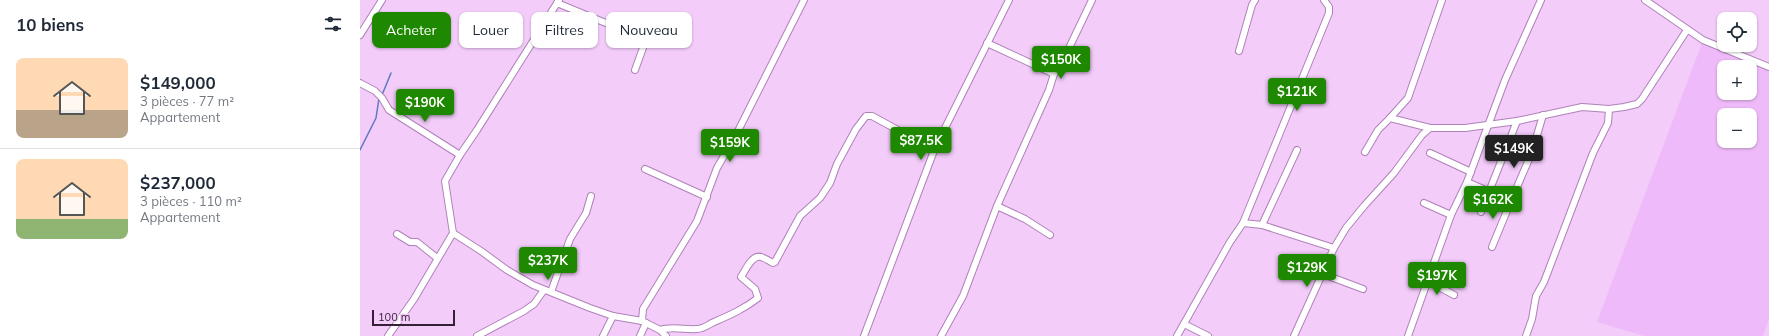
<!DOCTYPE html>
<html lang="fr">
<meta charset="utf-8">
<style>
:root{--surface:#fff;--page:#f2f2f3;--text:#1f2937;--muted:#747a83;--line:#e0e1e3;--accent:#1e8800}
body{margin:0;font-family:Mulish,sans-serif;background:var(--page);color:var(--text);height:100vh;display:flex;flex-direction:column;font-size:15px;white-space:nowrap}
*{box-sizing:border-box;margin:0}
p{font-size:13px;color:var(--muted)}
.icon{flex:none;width:22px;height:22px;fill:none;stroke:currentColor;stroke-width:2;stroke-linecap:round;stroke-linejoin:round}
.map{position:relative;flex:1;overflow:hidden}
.drawer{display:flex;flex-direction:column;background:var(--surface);width:360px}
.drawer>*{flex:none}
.top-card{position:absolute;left:12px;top:12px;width:380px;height:36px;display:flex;gap:8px}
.controls{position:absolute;left:1357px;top:12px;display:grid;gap:8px}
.controls a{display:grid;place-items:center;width:40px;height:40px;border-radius:8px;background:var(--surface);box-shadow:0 1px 3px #0004;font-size:20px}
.scale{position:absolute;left:12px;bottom:10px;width:83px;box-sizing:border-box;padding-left:4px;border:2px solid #342137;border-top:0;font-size:11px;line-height:14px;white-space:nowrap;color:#342137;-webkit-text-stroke:3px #f3ccfa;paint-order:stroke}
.price{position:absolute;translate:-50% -34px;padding:0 9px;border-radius:4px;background:var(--accent);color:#fff;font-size:13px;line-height:26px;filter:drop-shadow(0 1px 2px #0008)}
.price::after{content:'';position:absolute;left:50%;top:24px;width:12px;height:9px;margin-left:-6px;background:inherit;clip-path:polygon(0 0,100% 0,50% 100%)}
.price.on{background:#222;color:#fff}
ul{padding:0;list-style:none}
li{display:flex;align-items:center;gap:12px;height:100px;padding:0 16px}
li+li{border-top:1px solid var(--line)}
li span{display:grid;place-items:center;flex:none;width:112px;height:80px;border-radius:8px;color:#555}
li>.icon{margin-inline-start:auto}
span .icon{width:48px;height:48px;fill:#fffc;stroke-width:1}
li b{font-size:17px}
h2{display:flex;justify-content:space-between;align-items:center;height:48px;padding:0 16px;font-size:17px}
.tag{padding:0 14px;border-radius:8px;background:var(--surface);box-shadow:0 1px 3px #0004;font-size:14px;line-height:36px}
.tag.on{background:var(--accent);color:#fff}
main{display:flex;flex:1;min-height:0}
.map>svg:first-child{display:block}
</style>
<main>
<section class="drawer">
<h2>10 biens<svg class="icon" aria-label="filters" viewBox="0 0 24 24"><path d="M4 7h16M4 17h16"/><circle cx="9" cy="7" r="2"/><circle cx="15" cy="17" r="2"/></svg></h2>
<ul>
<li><span style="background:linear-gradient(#ffd9b3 65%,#b9a48a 0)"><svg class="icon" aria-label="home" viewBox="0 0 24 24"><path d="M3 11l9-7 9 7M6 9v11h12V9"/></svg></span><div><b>$149,000</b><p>3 pièces · 77 m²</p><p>Appartement</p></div></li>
<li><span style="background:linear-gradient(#ffd9b3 75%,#8fb573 0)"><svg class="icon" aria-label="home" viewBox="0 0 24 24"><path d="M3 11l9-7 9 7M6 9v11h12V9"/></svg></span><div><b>$237,000</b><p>3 pièces · 110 m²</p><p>Appartement</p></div></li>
</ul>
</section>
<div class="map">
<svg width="1409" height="336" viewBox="0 0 1409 336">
<rect width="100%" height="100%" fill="#f3ccfa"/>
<path fill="#efbaf9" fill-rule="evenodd" d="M1343,40L1409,67V319L1403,336H1284L1237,322ZM1364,67H1390V93H1364ZM1364,115H1390V141H1364Z"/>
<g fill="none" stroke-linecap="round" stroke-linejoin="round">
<g stroke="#5e7bc0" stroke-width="1.5">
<polyline points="22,95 31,73"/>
<polyline points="0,150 16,118 19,98"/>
</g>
<defs>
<g id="minor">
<polyline points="1285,0 1343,40 1409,67"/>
<polyline points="197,3 280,37 284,41 284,45 275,70"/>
<polyline points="0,35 22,0"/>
<polyline points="627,43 694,74 699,69 732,0"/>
<polyline points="879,51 892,5 895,0"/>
<polyline points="0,83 15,91 22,98 29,110 100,155"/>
<polyline points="1070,128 1030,118 1048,98 1082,0"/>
<polyline points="1005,152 1018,130 1030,118"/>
<polyline points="1070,153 1111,172"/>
<polyline points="285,169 347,197"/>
<polyline points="1107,182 1151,201 1172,152 1183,115"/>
<polyline points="1064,203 1091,215"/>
<polyline points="637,206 665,219 690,235"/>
<polyline points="1121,212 1157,121"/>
<polyline points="883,223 969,13 969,7 964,0"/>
<polyline points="902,225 937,150"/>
<polyline points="93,233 121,251 147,270 173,285 230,308 253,316 282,321 300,330 306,336"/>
<polyline points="37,234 50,242 57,242 77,258"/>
<polyline points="1132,247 1151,201"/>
<polyline points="963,274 1003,289"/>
<polyline points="1068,281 1094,295"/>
<polyline points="191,292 210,239 226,213 231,196"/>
<polyline points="282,321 283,309 337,221 357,168 377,133 444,0"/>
<polyline points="824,324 848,336"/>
<path d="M300,330C312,326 325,330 337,329C344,329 349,324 354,322C370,315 384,309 398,298L395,289L381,277C385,271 392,254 401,257C405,258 409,261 413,263L415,262L440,216L460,198L470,183L477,164L496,129L506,116H512L560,142L575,148"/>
<polyline points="28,336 54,299 93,233 85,181 100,155 117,130 199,0"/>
<polyline points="117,336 164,311 174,304 184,290"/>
<polyline points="243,336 253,316"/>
<polyline points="280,336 286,323"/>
<polyline points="504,336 575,148 649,0"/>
<polyline points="581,336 603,296 637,206 689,90 694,74"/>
<polyline points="817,336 870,242 883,223 902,225 974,248 986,228 1004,206 1034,173 1062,135 1070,128 1105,128 1157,121 1222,107 1249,109 1264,107 1277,104 1282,99 1327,30"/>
<polyline points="934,336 974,248"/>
<polyline points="1048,336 1091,215 1107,182 1145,80 1181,0"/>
<polyline points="1166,336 1172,319 1176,296 1184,282 1233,153 1248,123 1249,109"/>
</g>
</defs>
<use href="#minor" stroke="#af82b8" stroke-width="8"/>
<use href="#minor" stroke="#fff" stroke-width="6"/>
</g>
</svg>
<div class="controls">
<a><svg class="icon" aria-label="locate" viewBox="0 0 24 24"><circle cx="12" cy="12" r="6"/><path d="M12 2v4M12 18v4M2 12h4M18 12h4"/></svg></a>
<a>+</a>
<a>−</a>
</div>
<div class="scale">100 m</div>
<b class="price" style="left:701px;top:80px">$150K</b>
<b class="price" style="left:937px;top:112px">$121K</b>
<b class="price" style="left:65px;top:123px">$190K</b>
<b class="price" style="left:561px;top:161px">$87.5K</b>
<b class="price" style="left:370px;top:163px">$159K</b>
<b class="price on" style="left:1154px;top:169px">$149K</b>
<b class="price" style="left:1133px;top:220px">$162K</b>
<b class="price" style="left:188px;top:281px">$237K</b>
<b class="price" style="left:947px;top:288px">$129K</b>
<b class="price" style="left:1077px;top:296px">$197K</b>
<div class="top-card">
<a class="tag on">Acheter</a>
<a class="tag">Louer</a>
<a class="tag">Filtres</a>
<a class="tag">Nouveau</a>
</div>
</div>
</main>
